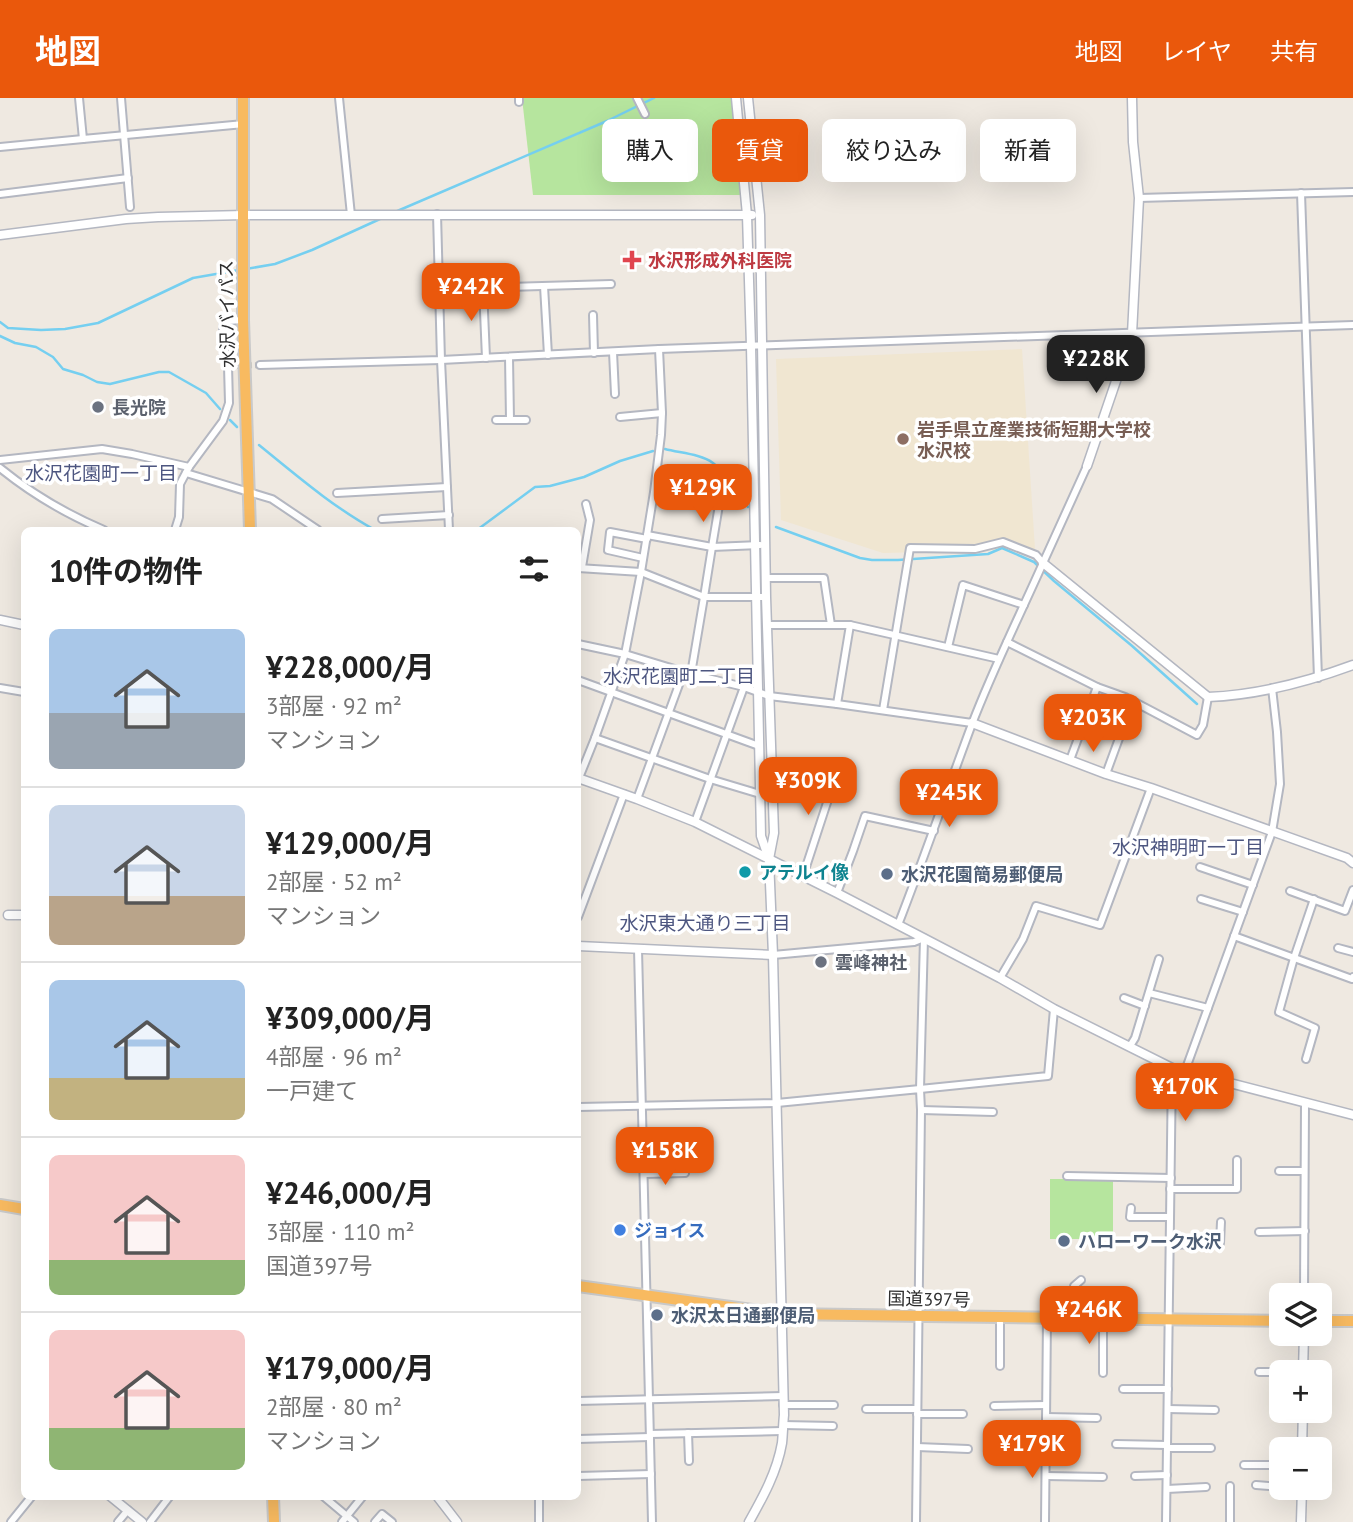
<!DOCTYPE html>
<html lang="ja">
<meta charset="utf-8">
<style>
:root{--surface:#fff;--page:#f6f6f6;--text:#222;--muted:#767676;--line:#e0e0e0;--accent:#ea580c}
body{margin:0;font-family:"PT Sans","Noto Sans JP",sans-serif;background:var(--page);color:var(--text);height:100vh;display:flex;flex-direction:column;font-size:26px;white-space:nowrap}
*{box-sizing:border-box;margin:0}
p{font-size:23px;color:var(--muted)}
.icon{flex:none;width:38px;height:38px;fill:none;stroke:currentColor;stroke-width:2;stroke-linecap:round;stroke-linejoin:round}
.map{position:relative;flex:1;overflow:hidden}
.details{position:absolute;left:21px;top:429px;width:560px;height:973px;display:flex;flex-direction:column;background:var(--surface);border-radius:10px;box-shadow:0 7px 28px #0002}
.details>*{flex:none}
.top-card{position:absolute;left:602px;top:21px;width:646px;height:63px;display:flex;gap:14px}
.buttons{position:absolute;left:1269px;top:1185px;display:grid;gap:14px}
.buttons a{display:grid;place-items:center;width:63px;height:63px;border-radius:10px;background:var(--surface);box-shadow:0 7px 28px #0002;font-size:35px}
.price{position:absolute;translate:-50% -60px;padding:0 16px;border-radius:14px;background:var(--accent);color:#fff;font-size:23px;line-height:46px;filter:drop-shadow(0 2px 4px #0008)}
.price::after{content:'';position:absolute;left:50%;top:42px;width:21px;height:16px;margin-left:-10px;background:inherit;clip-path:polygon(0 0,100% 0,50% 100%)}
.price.on{background:#222;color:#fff}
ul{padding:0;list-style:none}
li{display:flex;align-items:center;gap:21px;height:175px;padding:0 28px}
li+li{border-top:2px solid var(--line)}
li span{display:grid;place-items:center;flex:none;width:196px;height:140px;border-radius:10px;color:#555}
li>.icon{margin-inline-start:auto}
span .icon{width:84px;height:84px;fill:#fffc;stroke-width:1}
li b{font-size:30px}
h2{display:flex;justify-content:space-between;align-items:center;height:84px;padding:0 28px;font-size:30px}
.pill{padding:0 24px;border-radius:10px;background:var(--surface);box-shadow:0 7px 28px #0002;font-size:24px;line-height:63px}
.pill.on{background:var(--accent);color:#fff}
header{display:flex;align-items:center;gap:42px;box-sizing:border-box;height:98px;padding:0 35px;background:var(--accent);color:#fff}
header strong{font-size:33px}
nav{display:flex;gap:38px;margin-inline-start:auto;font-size:24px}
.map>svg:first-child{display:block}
</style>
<header>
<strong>地図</strong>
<nav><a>地図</a><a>レイヤ</a><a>共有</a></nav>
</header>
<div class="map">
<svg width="1353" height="1424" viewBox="0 0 1353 1424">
<rect width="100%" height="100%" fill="#efe9e1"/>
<polygon fill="#f0e6d1" points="1022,251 1035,451 883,455 781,422 776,261"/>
<g fill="#b6e59e">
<polygon points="522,0 732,0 742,97 533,97"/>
<rect x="1050" y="1081" width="63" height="60"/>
</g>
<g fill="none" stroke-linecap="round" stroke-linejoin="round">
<g stroke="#75cff0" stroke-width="2.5">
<polyline points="395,114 607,23 654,0"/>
<polyline points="246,171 275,166 312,152 380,121"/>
<polyline points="0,224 8,230 41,232 65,231 98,225 193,180 239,172"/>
<polyline points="0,238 15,245 36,249 53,259 63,271 83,277 97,284 110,286 159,274 169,274 206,295 220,311"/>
<polyline points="230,322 237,329"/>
<path d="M259,347C296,377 333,409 375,432"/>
<path d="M665,351C680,355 701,356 713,365C725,374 739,397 748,409"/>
<polyline points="776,429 860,460 872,462 898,462 988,456 1002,450 1034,464 1054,483 1131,547 1197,606"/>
<polyline points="477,432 535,389 550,388 584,379 620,363 653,353"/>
</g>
<polyline stroke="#c8c4bd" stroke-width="6" stroke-dasharray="6 3" stroke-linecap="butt" points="228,268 260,267"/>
<defs>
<g id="minor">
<polyline points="79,0 83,41 244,26"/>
<polyline points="121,0 130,109"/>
<polyline points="339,0 351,117"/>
<polyline points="519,0 519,4"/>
<polyline points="637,0 645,16"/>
<polyline points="0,49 83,41"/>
<polyline points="1301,95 1318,580"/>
<polyline points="0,96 128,80"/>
<polyline points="1139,100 1353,94"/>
<polyline points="437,116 441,262 449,432"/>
<polyline points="544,188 548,257"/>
<polyline points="483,190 486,260"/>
<polyline points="439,191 611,186"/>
<polyline points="593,217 594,255"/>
<polyline points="613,254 615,296"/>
<polyline points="509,259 510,322"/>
<polyline points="260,267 441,262 659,251 1353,227"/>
<polyline points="620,319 662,315"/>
<polyline points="496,322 526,322"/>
<polyline points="0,362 102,351 132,356 189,369"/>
<path d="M0,370C32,396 66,416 104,432"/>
<polyline points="186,375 272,401 318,432"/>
<polyline points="337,395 447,389"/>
<polyline points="719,407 712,449 760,447"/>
<polyline points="382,421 449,417"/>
<polyline points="175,432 179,419 180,386 189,369 223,323 229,305 228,268 224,260 223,228 227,223 243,222"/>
<polyline points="643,460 608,452 610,434 647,441"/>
<polyline points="582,469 590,422 586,406"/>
<polyline points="578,470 641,474 704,499 712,449 647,437"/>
<polyline points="766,480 824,480 831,527"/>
<polyline points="767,527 850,527 999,561"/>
<polyline points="1007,544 1097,589 1125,599 1197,637 1203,627 1208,599"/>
<polyline points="578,546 625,556 691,576 744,589 769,598 837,606 972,625"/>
<polyline points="948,549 963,487 1024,507"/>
<polyline points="691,576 704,499 766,499"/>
<polyline points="578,582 759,648"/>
<polyline points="0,590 24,594"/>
<polyline points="837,606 850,527"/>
<polyline points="883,612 910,450 975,451 1003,444 1036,457 1043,465 1087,368"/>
<polyline points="595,640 710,681 760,696"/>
<polyline points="1070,662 1097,589"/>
<polyline points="1106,676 1121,635"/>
<polyline points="579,680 595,640 625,556 641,474 654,394 661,337 662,315 659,251"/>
<polyline points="637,701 684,573"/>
<polyline points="695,724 744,589"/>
<polyline points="1200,769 1253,787"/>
<polyline points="803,778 839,668"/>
<polyline points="1290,793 1345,813 1353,792"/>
<polyline points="837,795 853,753 865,718 934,733"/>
<polyline points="1201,801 1243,814"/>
<polyline points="578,819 624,696"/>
<path d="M898,827C924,760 947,693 972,626C993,571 1019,519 1043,465"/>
<polyline points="1234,838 1352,881 1353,879"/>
<polyline points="1338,850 1353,854"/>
<polyline points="638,851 652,1424"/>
<polyline points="773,857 914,844 924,840 920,991 1048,978 1054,911"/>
<polyline points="1000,880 1023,841 1036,808 1100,827 1151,690"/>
<polyline points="1149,895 1208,910"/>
<polyline points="1124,900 1145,908"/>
<polyline points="1130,948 1135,940 1159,861"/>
<polyline points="1306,961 1315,930 1279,914 1294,860 1314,801"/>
<polyline points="1185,973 1272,734 1280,686 1277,634 1272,590"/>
<polyline points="578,1009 777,1005 920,991 921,1012 916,1424"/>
<polyline points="921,1012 993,1014"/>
<polyline points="1279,1073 1304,1073"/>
<polyline points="644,1076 685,1075"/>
<polyline points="1067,1078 1171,1080"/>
<polyline points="1170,1091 1237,1091 1237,1062"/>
<polyline points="1131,1110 1130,1119 1170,1119"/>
<polyline points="1259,1134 1305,1133"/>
<polyline points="1170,1147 1220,1145 1221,1124"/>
<polyline points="1304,1197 1305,1005"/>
<polyline points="1000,1219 1000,1268"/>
<polyline points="1074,1220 1074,1188 1081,1182"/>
<polyline points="1259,1274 1303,1274"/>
<polyline points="1103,1275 1103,1221"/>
<polyline points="1123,1291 1168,1291"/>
<polyline points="578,1303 783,1298"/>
<polyline points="783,1307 834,1307"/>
<polyline points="994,1308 1046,1307"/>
<polyline points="866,1311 917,1311"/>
<polyline points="1168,1311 1215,1312"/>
<polyline points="917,1316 963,1316"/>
<polyline points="1046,1319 1097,1320"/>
<polyline points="783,1327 833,1328"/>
<polyline points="688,1335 689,1363"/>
<polyline points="650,1336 782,1333"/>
<polyline points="578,1341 650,1339"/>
<polyline points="1011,1342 1046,1340"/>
<polyline points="1116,1346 1167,1347"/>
<polyline points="917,1349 968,1351"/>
<polyline points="1167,1350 1211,1350"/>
<polyline points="1244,1367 1281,1367"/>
<polyline points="578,1378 651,1376"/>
<polyline points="1046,1378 1103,1379"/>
<polyline points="1135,1378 1167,1377"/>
<polyline points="1256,1387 1281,1389"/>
<polyline points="1230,1388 1230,1424"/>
<polyline points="1167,1391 1206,1389"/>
<polyline points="323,1398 354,1424"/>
<polyline points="539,1398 539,1424"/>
<polyline points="11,1424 32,1398"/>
<polyline points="118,1424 128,1412"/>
<polyline points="150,1424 170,1398"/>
<polyline points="342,1424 363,1398"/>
<polyline points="375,1424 382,1416 392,1424"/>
<polyline points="1045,1424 1047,1220"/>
<polyline points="1166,1424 1172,970"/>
</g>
<g id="tertiary">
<polyline points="736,0 747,117 751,248 761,738 768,758"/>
<path d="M748,0L760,117L766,499L774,735L769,761L773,857L784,1317C783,1326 783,1336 782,1345C777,1374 763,1399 749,1424"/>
<polyline points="0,137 126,121 158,119 244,117 752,117"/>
<polyline points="1087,368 1132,236 1139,100 1133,44 1132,0"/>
<path d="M1043,465L1208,599C1258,597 1307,584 1353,567"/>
<polyline points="0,522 24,527"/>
<polyline points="972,625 1106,676 1151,690 1347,760 1353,765"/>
<polyline points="578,680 637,701 695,724 837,795 1000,880 1054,911 1172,970 1353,1017"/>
<polyline points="8,817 24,817"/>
<polyline points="578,848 773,857"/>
<polyline points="1303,1274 1304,1236"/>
<polyline points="1302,1351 1303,1312"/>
<polyline points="110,1398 142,1424"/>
<polyline points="437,1398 457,1424"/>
<polyline points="1301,1424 1302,1390"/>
</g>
<g id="trunk">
<polyline points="243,0 243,222 250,432"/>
<polyline points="0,1107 24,1111"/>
<polyline points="578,1188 781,1216 1281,1223"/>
<polyline points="1320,1223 1353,1223"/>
<polyline points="273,1398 274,1424"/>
</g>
</defs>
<use href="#minor" stroke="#b4b7c1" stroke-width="10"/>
<use href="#tertiary" stroke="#b4b7c1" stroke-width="11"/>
<use href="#trunk" stroke="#c9c9c9" stroke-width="14"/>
<use href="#minor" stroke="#fff" stroke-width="6"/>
<use href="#tertiary" stroke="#fff" stroke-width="8"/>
<use href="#trunk" stroke="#f8ba60" stroke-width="10"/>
</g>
<path fill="#e0444e" stroke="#fff" stroke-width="2.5" d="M628.5 151.5h7v7h7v7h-7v7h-7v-7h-7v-7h7z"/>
<g fill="#6b7280" stroke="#fff" stroke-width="2.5">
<circle cx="98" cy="309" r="7"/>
<circle cx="821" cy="864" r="7"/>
</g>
<circle fill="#8d6e63" stroke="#fff" stroke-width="2.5" cx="903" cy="341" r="7"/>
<circle fill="#0f9aa8" stroke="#fff" stroke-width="2.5" cx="745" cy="774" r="7"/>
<g fill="#5c6f8a" stroke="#fff" stroke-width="2.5">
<circle cx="887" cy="776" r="7"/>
<circle cx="1064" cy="1143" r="7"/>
<circle cx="657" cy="1217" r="7"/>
</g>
<circle fill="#3f7fe0" stroke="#fff" stroke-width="2.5" cx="620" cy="1132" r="7"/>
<g text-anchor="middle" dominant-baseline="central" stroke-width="7" stroke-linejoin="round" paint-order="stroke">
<g font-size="18" font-weight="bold" fill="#be3a42" stroke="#fff" text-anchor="start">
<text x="648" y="162">水沢形成外科医院</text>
</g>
<g font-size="18" fill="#2e2e2e" stroke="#fff">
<text transform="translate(227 216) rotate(-91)">水沢バイパス</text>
<text transform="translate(929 1201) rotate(1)">国道397号</text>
</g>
<g font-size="18" font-weight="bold" fill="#5b616d" stroke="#fff" text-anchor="start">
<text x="112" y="309">長光院</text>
<text x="835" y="864">雲峰神社</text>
</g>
<g font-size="18" font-weight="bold" fill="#785e54" stroke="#fff" text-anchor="start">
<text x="917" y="331">岩手県立産業技術短期大学校<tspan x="917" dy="21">水沢校</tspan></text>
</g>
<g font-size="18" font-weight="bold" fill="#0d838f" stroke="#fff" text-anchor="start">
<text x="759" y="774">アテルイ像</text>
</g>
<g font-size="18" font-weight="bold" fill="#4e5e75" stroke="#fff" text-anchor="start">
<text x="901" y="776">水沢花園簡易郵便局</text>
<text x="1078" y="1143">ハローワーク水沢</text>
<text x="671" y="1217">水沢太日通郵便局</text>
</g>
<g font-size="18" font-weight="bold" fill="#366cbe" stroke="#fff" text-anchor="start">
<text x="634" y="1132">ジョイス</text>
</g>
<g font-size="19" fill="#4d5680" stroke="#fff">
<text x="101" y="375">水沢花園町一丁目</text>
<text x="679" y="578">水沢花園町二丁目</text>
<text x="1188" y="749">水沢神明町一丁目</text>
<text x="705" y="825">水沢東大通り三丁目</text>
</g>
</g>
</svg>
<div class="buttons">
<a><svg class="icon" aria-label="layers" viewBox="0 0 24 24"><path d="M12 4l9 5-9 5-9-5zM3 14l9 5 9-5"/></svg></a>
<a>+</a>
<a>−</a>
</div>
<b class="price" style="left:471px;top:225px">¥242K</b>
<b class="price on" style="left:1096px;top:297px">¥228K</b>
<b class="price" style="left:703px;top:426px">¥129K</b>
<b class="price" style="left:1093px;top:656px">¥203K</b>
<b class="price" style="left:808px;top:719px">¥309K</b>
<b class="price" style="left:949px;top:731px">¥245K</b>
<b class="price" style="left:1185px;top:1025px">¥170K</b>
<b class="price" style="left:665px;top:1089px">¥158K</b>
<b class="price" style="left:1089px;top:1248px">¥246K</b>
<b class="price" style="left:1032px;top:1382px">¥179K</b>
<div class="top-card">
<a class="pill">購入</a>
<a class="pill on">賃貸</a>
<a class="pill">絞り込み</a>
<a class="pill">新着</a>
</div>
<section class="details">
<h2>10件の物件<svg class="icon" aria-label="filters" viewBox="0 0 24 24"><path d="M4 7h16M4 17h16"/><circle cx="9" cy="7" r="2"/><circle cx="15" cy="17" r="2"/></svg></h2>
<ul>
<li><span style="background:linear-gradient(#a9c7e8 60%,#9aa5b1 0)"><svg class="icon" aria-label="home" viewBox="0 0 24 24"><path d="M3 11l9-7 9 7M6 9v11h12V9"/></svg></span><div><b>¥228,000/月</b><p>3部屋 · 92 m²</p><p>マンション</p></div></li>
<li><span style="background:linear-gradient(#c9d6e8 65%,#b9a48a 0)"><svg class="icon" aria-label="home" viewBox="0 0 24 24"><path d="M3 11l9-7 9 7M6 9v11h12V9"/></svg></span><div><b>¥129,000/月</b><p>2部屋 · 52 m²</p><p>マンション</p></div></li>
<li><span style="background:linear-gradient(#a9c7e8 70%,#c2b280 0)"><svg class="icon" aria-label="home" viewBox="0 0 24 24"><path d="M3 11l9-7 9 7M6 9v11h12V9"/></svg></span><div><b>¥309,000/月</b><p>4部屋 · 96 m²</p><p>一戸建て</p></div></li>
<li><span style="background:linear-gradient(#f6c9c9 75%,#8fb573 0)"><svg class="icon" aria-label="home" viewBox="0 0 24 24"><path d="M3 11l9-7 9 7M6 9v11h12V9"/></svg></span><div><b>¥246,000/月</b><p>3部屋 · 110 m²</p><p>国道397号</p></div></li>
<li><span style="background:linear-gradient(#f6c9c9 70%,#8fb573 0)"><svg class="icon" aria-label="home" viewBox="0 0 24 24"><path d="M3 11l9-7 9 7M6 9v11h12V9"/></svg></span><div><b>¥179,000/月</b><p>2部屋 · 80 m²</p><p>マンション</p></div></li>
</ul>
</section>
</div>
